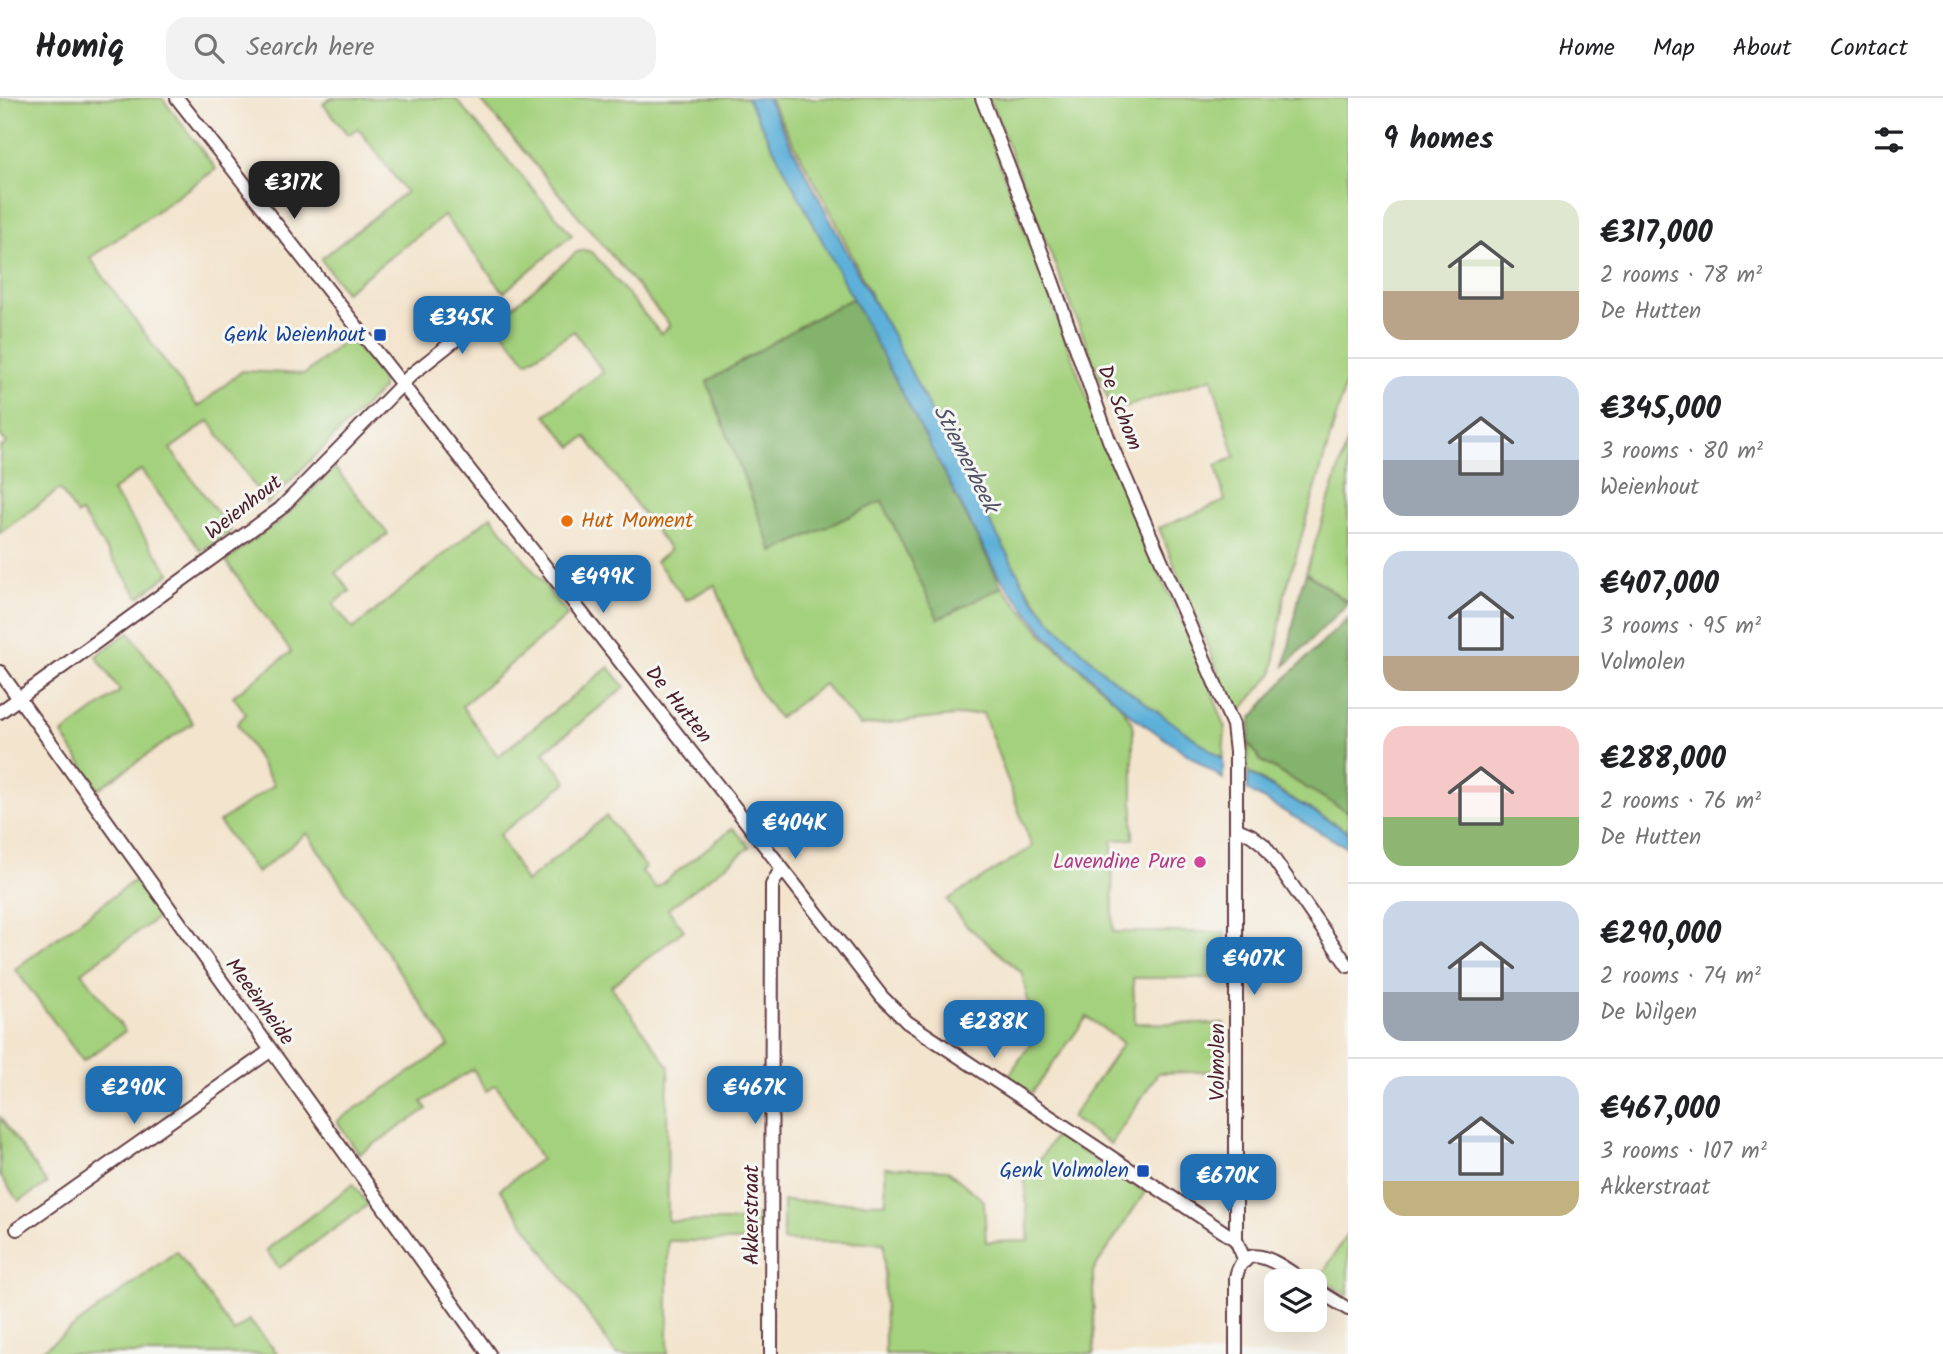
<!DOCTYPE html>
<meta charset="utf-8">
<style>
:root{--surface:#fff;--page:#f2f2f2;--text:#202124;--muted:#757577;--line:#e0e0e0;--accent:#1f6fb2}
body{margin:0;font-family:Kalam,sans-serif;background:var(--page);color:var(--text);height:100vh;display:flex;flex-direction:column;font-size:26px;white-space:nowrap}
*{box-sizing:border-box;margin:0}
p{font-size:23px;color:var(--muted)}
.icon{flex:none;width:38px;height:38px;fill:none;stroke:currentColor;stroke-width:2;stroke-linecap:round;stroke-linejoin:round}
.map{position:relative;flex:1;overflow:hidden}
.panel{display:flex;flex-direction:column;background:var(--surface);width:595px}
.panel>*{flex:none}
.fabs{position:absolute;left:1264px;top:1171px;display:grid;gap:14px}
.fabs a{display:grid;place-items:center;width:63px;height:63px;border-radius:14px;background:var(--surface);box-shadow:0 7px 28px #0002;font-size:35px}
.price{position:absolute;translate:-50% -60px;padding:0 16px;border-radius:14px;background:var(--accent);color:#fff;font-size:23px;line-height:46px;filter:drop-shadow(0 2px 4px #0008)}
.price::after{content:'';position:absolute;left:50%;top:42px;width:21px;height:16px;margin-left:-10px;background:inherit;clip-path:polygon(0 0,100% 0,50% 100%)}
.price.selected{background:#222;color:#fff}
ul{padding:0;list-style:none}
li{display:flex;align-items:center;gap:21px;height:175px;padding:0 35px}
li+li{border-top:2px solid var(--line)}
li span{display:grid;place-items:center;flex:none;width:196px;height:140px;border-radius:21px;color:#555}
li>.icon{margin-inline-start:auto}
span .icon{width:84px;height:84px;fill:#fffc;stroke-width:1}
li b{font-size:30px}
h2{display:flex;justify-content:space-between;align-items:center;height:84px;padding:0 35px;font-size:30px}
header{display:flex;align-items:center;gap:42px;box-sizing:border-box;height:98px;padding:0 35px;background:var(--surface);border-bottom:2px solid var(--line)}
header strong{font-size:33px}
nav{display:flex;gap:38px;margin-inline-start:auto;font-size:24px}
.search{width:490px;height:63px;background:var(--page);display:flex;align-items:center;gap:18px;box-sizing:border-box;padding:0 24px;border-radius:21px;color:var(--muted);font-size:26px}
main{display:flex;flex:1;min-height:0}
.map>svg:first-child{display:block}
</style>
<header>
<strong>Homiq</strong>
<div class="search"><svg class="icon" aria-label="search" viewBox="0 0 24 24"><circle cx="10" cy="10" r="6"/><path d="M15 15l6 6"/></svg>Search here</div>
<nav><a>Home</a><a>Map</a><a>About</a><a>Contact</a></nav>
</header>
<main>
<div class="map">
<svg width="1348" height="1256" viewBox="0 0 1348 1256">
<rect width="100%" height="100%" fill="#f6f6f2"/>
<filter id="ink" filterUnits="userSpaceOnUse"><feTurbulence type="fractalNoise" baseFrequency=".0143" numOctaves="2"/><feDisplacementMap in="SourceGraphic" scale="14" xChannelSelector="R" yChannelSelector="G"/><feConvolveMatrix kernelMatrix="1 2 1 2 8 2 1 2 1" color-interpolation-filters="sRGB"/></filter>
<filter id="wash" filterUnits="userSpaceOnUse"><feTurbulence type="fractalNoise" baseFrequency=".00686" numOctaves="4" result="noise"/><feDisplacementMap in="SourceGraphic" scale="28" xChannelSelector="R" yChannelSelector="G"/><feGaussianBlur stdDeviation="1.57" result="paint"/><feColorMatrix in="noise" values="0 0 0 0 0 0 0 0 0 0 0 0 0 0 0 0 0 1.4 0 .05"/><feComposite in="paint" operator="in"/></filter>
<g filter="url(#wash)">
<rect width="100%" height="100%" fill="#f3e4cd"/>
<g fill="#a4d17d" stroke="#777854" stroke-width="2">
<polygon points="0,0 162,0 216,71 90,160 198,309 242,273 305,276 349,239 382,281 382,291 267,406 209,323 170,351 231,433 201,453 141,372 112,393 170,475 139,499 81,415 77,417 60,391 0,435 0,350 7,345 0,337"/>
<polygon points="331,0 455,0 572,137 504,194 444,118 345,194 321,161 406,94 358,30 348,37 323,6"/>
<polygon points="479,0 753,0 855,199 807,224 707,284 773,454 882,403 938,520 1002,489 1046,540 1119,606 1133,626 1133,741 1112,742 1113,834 1224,834 1224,880 1133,880 1135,925 1224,926 1222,973 1158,975 1111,1046 1071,1020 1123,945 1087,919 1032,995 1008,979 1035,939 1022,875 966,827 947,802 1032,749 983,615 860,628 824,586 779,620 757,590 715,487 686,502 656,463 670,452 586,339 572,349 545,317 603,274 574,233 527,264 495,224 577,154 586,152 593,155 661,236 670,227"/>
<polygon points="769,0 975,0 1100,334 1162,482 1194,549 1225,628 1223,660 1157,622 1061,537 1025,488 1001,451 923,307 831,114"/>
<polygon points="989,0 1348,0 1348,285 1346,285 1284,499 1273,575 1236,618 1159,430 1225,403 1216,367 1235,359 1212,280 1113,313"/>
<polygon points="1348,342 1348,504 1306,474"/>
<polygon points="335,370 388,436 336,474 350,493 333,506 353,531 491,418 568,517 462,608 498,658 609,569 625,589 544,654 567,684 499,737 526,784 606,718 645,769 641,773 656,790 733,730 750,749 668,811 684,832 611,888 669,969 667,1000 668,1123 748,1123 758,1117 759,1143 668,1143 668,1256 616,1256 500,1091 541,1061 496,987 486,993 473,971 422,1004 427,1011 359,1056 337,1023 449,948 307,735 257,775 219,724 274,687 237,626 246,616 233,598 291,554 226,463 274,426 276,427"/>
<polygon points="129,534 193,625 98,691 62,636 120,593 96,558"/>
<polygon points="1248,644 1261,663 1348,714 1348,734 1247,673"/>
<polygon points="135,782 160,818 82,874 125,933 83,963 15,871"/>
<polygon points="0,1019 47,1086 19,1103 0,1078"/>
<polygon points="1056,1037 1145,1094 1093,1173 1094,1256 885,1256 884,1145 783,1143 783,1103 886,1105 885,1069 947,1072 984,1103 986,1144 1029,1143 1025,1083"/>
<polygon points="353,1086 368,1107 279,1170 266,1152"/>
<polygon points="1348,1134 1348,1198 1320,1180"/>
<polygon points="177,1153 234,1234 249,1222 278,1256 37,1256"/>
</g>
<g fill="#83b36c" stroke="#66694c" stroke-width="2">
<polygon points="855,199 1002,489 938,521 882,403 773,454 707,284 807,224"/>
<polygon points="1306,475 1348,505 1285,568 1301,489"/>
<polygon points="1348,520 1348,714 1261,663 1248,644 1251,621 1285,581"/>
</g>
<g fill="#5db0d9" stroke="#546882" stroke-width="2">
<polygon points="747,0 767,0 864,187 892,236 943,337 1028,494 1052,524 1107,577 1223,661 1223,681 1131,617 1047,538 998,477"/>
<polygon points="1248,675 1348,734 1348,750 1247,692"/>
</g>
</g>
<g filter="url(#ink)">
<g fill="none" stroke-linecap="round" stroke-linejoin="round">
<defs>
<g id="street">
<polyline points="177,0 743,720 882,899 907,924 1236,1142"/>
<polyline points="982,0 1049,174 1109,342 1233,627 1236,654 1236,1142 1245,1163"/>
<polyline points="0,574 489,1256"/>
<polyline points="0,614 280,411 412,276 492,213"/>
<polyline points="1237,731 1251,737 1264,747 1348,868"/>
<polyline points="17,1131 270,953"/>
<polyline points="1314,1190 1348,1211"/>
<polyline points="771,1256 772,787 781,771"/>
<path d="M1236,1256V1179C1245,1137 1284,1170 1304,1183"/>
</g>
</defs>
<use href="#street" stroke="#633d43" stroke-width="16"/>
<use href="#street" stroke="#fff" stroke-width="12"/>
</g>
</g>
<g fill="#1a4fb4" stroke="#f6f6f2" stroke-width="2.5">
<rect x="373" y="230" width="14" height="14" rx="3.5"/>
<rect x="1136" y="1066" width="14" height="14" rx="3.5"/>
</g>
<circle fill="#e8710a" stroke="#f6f6f2" stroke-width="2.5" cx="567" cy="423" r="7"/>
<circle fill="#d1479c" stroke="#f6f6f2" stroke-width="2.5" cx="1200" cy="764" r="7"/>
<g text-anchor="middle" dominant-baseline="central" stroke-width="6" stroke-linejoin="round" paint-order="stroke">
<g font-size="21" fill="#164399" stroke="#f6f6f2" text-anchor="end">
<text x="366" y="237">Genk Weienhout</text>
<text x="1129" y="1073">Genk Volmolen</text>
</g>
<g font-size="21" fill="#4a1f2b" stroke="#f6f6f2">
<text transform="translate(1119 310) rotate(69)">De Schom</text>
<text transform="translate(244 410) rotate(-38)">Weienhout</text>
<text transform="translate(678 607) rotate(51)">De Hutten</text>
<text transform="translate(259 904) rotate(54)">Meeënheide</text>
<text transform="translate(1218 964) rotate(-90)">Volmolen</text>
<text transform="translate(752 1117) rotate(-90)">Akkerstraat</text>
</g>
<g font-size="21" fill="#c56008" stroke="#f6f6f2" text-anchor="start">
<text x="581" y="423">Hut Moment</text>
</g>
<g font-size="21" fill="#b23c85" stroke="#f6f6f2" text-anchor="end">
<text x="1186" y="764">Lavendine Pure</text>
</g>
<g font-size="23" font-style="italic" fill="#515268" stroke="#f6f6f2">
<text transform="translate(965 361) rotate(63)">Stiemerbeek</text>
</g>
</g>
</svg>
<div class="fabs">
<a><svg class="icon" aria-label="layers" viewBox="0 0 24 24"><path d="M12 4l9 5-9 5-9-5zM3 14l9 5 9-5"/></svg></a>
</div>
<b class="price selected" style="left:294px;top:123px">€317K</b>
<b class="price" style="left:462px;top:258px">€345K</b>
<b class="price" style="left:603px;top:517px">€499K</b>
<b class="price" style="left:795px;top:763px">€404K</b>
<b class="price" style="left:1254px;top:899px">€407K</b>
<b class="price" style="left:994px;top:962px">€288K</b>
<b class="price" style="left:134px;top:1028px">€290K</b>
<b class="price" style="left:755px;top:1028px">€467K</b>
<b class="price" style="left:1228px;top:1116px">€670K</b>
</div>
<section class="panel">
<h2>9 homes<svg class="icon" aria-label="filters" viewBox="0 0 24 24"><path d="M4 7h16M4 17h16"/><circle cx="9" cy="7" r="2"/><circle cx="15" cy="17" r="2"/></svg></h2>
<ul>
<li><span style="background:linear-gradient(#dfe7d0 65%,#b9a48a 0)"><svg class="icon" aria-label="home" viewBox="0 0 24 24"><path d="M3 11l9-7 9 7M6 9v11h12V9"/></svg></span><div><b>€317,000</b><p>2 rooms · 78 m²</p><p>De Hutten</p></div></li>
<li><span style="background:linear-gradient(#c9d6e8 60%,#9aa5b1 0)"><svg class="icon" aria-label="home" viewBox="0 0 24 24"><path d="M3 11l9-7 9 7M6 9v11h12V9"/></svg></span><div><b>€345,000</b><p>3 rooms · 80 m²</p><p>Weienhout</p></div></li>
<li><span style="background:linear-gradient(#c9d6e8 75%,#b9a48a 0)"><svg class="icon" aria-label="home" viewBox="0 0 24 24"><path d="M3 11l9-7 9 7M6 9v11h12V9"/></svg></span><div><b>€407,000</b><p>3 rooms · 95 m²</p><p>Volmolen</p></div></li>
<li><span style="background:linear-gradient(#f6c9c9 65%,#8fb573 0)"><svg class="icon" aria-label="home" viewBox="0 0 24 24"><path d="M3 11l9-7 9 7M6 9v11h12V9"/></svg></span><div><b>€288,000</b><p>2 rooms · 76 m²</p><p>De Hutten</p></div></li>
<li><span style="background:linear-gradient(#c9d6e8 65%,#9aa5b1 0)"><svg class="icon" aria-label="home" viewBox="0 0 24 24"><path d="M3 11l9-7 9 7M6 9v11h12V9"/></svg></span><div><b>€290,000</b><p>2 rooms · 74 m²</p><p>De Wilgen</p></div></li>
<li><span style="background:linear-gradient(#c9d6e8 75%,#c2b280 0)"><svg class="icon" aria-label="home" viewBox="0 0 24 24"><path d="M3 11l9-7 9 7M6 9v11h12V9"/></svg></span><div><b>€467,000</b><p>3 rooms · 107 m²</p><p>Akkerstraat</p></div></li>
</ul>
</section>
</main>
